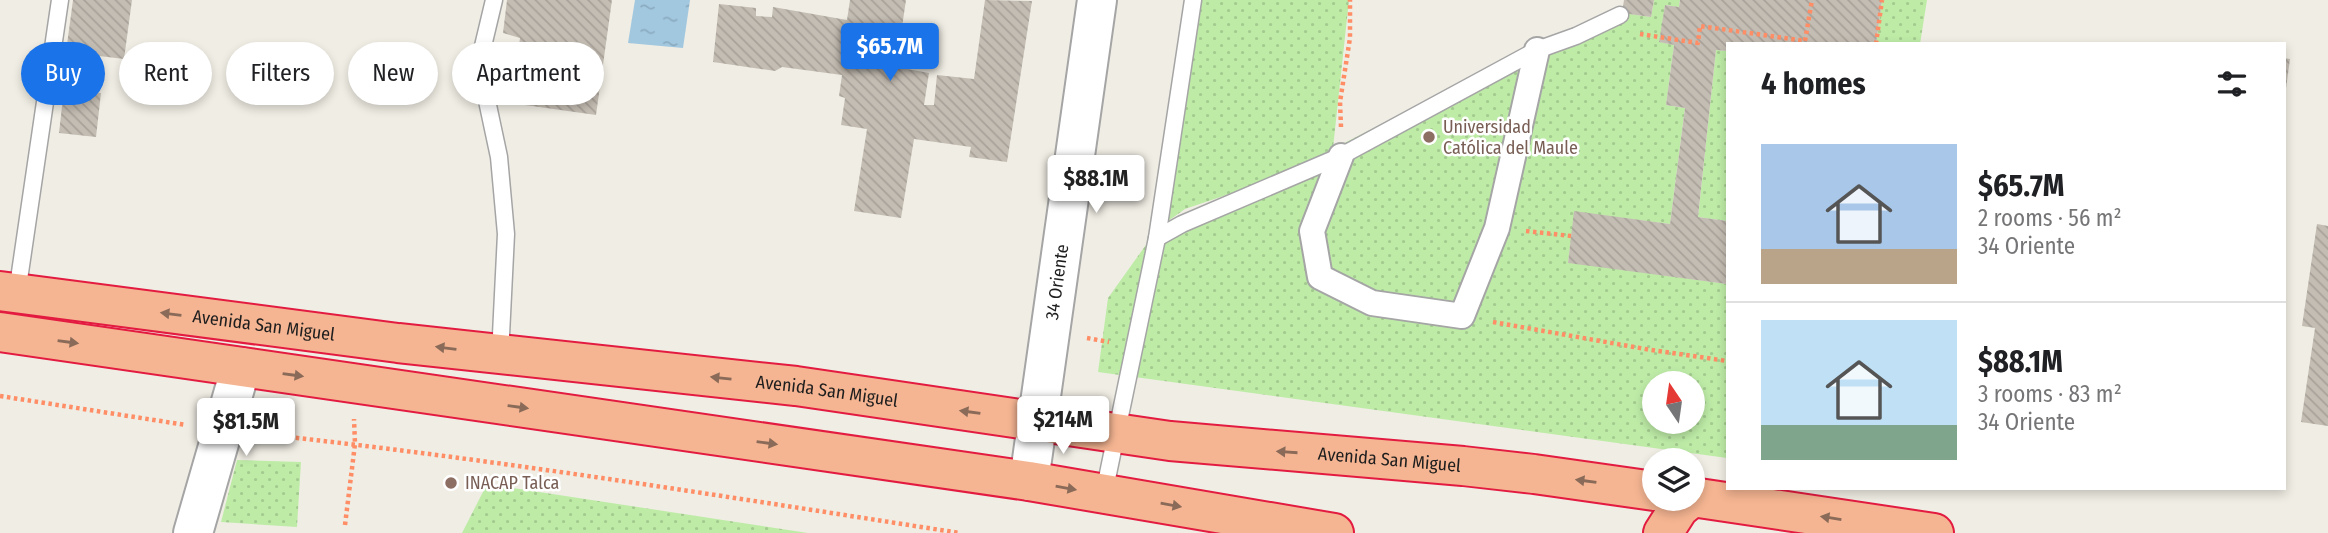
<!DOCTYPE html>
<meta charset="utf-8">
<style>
:root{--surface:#fff;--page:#f6f6f6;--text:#202124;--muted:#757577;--line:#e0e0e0;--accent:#1a73e8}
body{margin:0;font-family:"Fira Sans Condensed",sans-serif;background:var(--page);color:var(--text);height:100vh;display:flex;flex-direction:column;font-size:26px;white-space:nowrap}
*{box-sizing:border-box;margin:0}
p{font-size:23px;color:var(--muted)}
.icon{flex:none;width:38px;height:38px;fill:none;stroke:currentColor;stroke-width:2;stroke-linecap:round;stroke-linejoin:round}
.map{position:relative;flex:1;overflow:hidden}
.sheet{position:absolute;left:1726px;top:42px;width:560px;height:448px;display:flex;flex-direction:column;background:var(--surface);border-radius:0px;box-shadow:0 4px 10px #0003}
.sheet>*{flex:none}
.top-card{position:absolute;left:21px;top:42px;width:665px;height:63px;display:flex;gap:14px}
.needle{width:46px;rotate:347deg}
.buttons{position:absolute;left:1642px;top:371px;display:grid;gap:14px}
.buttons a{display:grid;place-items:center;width:63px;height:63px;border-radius:50%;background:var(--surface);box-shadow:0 4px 10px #0003;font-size:35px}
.price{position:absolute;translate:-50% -60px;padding:0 16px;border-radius:7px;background:#fff;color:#222;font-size:23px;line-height:46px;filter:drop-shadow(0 2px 4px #0008)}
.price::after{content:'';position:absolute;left:50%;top:42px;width:21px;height:16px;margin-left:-10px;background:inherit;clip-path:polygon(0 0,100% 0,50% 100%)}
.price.on{background:var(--accent);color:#fff}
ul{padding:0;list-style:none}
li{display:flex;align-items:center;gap:21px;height:175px;padding:0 35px}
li+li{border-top:2px solid var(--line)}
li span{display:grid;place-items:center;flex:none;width:196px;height:140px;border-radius:0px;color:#555}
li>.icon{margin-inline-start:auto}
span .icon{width:84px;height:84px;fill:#fffc;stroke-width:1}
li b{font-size:30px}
h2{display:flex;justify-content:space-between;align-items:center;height:84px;padding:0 35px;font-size:30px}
.chip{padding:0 24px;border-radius:32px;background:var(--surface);box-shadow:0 4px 10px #0003;font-size:24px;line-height:63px}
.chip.on{background:var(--accent);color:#fff}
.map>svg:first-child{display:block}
</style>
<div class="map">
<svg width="2328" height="533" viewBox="0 0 2328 533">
<defs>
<pattern id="grass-dots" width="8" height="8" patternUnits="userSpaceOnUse" patternTransform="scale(1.75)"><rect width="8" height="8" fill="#beeca7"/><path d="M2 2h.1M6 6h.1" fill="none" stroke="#a3ca8f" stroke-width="1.8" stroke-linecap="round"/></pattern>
<pattern id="water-ripples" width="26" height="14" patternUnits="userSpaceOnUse" patternTransform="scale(1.75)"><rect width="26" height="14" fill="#a2c8e0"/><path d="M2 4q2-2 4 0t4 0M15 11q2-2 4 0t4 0" fill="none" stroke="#8babc0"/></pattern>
<pattern id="building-back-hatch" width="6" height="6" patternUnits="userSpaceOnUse" patternTransform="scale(1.75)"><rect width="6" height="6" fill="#c4bdb3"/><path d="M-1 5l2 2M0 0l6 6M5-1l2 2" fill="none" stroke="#a8a29a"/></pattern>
</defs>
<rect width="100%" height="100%" fill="#f0ede4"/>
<g fill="url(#grass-dots)" fill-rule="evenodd">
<path d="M1190,0H1349L1333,148L1323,154L1535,45L1541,53L1623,13L1651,17L1654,0H1680L1679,7L1665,5L1660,42L1674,45L1666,105L1685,108L1670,224L1575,212L1568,262L1727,284V458L1098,372L1108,298L1153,235L1179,217L1244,189L1185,209L1161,226ZM1654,383H1692V422H1654Z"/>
<polygon points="1882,0 1927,0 1920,44 1876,44"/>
<polygon points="1716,50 1727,51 1727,221 1698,217"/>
<polygon points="237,460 301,462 297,527 221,522"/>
<polygon points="487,484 808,533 462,533"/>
</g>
<polygon fill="url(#water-ripples)" points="635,0 690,0 683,48 628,43"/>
<g fill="url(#building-back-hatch)">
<polygon points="73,0 132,0 124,59 66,52"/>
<polygon points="507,0 612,0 596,115 511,103 520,38 503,33"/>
<polygon points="850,0 906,0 896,67 929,73 924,105 934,105 937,75 974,79 985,0 1032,1 1007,162 969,157 971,147 914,139 901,218 854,211 867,129 841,125 845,98 839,96 842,75 782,67 775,71 713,62 719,4 756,8 756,16 772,17 773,7 847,20"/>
<polygon points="1624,0 1654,0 1651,17 1622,13"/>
<polygon points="1680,0 1882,0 1876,44 1727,44 1727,51 1716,50 1698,217 1727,221 1727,284 1568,263 1574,211 1670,224 1685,108 1666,105 1674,45 1659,42 1665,5 1679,7"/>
<polygon points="2284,58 2290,59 2285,96 2284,95"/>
<polygon points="64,89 101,93 96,137 59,133"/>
<polygon points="2317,224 2328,226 2328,426 2301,422 2315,328 2302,326"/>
</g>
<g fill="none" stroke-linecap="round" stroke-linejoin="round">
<defs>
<g id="service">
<polyline points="494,0 479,63 499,157 506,234 500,355"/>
<polyline points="1157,238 1182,224 1341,156 1537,50 1576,36 1620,15"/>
<polyline points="17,293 60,0"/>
<polyline points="1104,493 1157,238 1193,0"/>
</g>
<polyline id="pedestrian" points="1341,156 1312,231 1320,277 1372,303 1462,316 1497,228 1537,50"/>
<g id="tertiary">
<path id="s1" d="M1029,481L1097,0"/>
<polyline points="193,533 241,367"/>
</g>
<g id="trunk">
<path id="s2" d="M0,291L398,343L796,386L1170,441L1463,466L1534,474L1654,491"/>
<polyline points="0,332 1029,481 1334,533"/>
<polyline points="1692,497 1934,533"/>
<polyline points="1663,533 1679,508 1690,499"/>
</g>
</defs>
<use href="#service" stroke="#a5a5a5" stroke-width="19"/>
<use href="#pedestrian" stroke="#a5a5a5" stroke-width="28"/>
<use href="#tertiary" stroke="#a5a5a5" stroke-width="42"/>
<use href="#trunk" stroke="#e31b41" stroke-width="42"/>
<g stroke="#ff8d65" stroke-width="4.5" stroke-dasharray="3.5 3.5" stroke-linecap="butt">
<polyline points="1640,34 1698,43 1700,26 1805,41 1812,0"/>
<polyline points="1876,44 1882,0"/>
<polyline points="1341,127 1340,102 1350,38 1350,0"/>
<polyline points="1526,231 1571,236"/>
<polyline points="1493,322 1651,350 1727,361"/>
<polyline points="1087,338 1109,342"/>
<polyline points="0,396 186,425"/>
<path d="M261,434C495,459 728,497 960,533"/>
<polyline points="345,525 355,444 354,419"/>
</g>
<use href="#service" stroke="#fff" stroke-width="16"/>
<use href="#pedestrian" stroke="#fff" stroke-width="24"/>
<use href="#tertiary" stroke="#fff" stroke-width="38"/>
<use href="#trunk" stroke="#f5b592" stroke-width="38"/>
</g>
<defs><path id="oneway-solid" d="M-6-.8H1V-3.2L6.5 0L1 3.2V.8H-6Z" transform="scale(1.75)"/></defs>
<g fill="#8a6a58">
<use href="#oneway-solid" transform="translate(171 314) rotate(-173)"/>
<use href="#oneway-solid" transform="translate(68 342) rotate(8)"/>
<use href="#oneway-solid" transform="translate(446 348) rotate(-173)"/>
<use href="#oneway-solid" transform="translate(293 375) rotate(8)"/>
<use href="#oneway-solid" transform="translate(721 378) rotate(-174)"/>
<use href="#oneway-solid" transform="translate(518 407) rotate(8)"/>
<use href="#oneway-solid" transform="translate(970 412) rotate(-172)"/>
<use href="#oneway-solid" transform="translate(767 443) rotate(8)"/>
<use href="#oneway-solid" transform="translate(1287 452) rotate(-176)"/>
<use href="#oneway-solid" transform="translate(1586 481) rotate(-172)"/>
<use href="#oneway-solid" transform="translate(1066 488) rotate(10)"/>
<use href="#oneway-solid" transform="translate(1171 505) rotate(10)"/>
<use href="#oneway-solid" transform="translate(1831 518) rotate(-171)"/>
</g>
<g fill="#8d6e63" stroke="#fff" stroke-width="2.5">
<circle cx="1429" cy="137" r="7"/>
<circle cx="451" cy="483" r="7"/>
</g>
<g text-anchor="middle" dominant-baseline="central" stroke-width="5" stroke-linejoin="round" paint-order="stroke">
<g font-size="18" fill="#785e54" stroke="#fff" text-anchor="start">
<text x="1443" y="127">Universidad<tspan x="1443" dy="21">Católica del Maule</tspan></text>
<text x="465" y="483">INACAP Talca</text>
</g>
<g font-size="18" fill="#1e1e1e" stroke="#fff">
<text stroke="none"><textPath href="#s1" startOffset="201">34 Oriente</textPath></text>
<text stroke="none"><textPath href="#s2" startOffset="266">Avenida San Miguel</textPath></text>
<text stroke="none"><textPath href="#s2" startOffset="833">Avenida San Miguel</textPath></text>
<text stroke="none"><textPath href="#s2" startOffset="1400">Avenida San Miguel</textPath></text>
</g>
</g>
</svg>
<div class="buttons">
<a><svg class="needle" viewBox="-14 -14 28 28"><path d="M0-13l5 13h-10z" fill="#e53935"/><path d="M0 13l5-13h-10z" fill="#757577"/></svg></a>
<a><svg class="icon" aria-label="layers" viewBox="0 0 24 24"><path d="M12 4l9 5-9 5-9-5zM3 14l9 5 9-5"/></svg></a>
</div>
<b class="price on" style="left:890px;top:83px">$65.7M</b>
<b class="price" style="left:1096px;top:215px">$88.1M</b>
<b class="price" style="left:1063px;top:456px">$214M</b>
<b class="price" style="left:246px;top:458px">$81.5M</b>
<div class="top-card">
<a class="chip on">Buy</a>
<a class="chip">Rent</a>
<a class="chip">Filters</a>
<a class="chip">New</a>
<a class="chip">Apartment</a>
</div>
<section class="sheet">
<h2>4 homes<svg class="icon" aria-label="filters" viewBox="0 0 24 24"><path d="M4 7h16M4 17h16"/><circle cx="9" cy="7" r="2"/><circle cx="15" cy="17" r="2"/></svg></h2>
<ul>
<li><span style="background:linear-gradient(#a9c7e8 75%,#b9a48a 0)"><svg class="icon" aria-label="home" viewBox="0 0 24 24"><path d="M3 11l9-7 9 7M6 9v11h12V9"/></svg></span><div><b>$65.7M</b><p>2 rooms · 56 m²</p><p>34 Oriente</p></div></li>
<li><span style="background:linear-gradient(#bfe0f5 75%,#7fa58c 0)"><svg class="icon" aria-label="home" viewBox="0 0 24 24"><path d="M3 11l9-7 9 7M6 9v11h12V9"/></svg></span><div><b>$88.1M</b><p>3 rooms · 83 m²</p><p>34 Oriente</p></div></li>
</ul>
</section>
</div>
